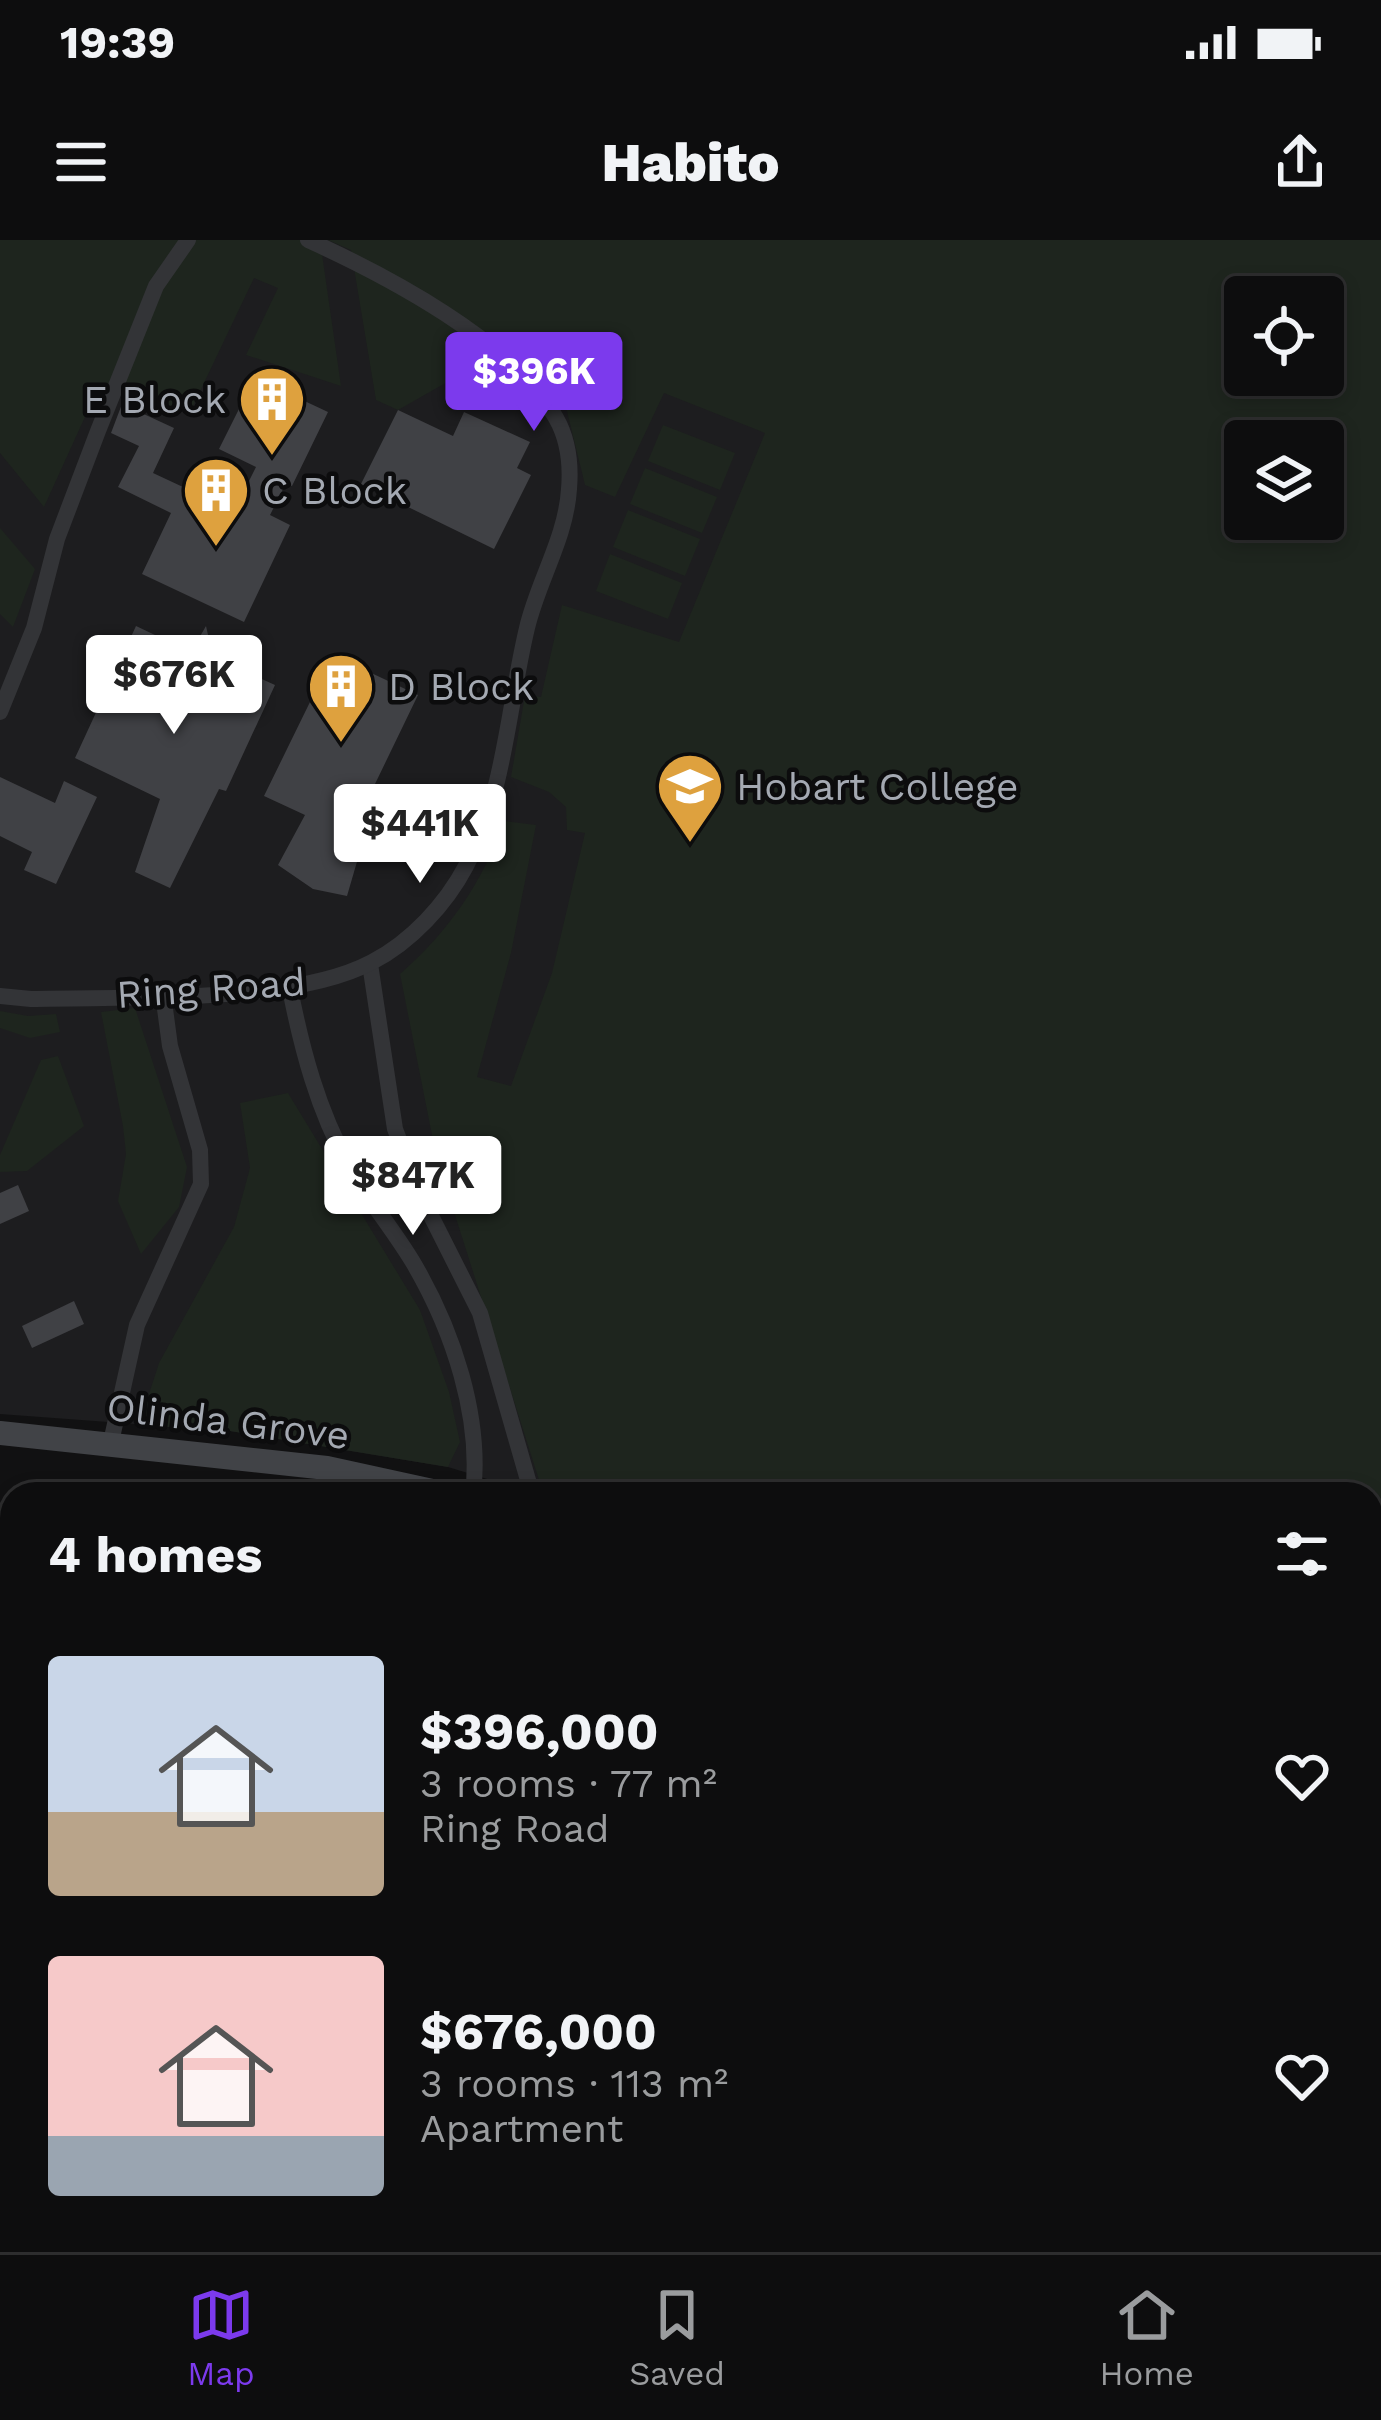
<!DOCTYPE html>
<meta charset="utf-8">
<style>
:root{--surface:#0d0d0e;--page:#161617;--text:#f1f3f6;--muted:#9a9c9e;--line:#2d2d2e;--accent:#7c3aed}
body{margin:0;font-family:"Work Sans",sans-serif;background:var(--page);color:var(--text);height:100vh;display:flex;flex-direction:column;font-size:45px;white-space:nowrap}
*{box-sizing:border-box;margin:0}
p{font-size:39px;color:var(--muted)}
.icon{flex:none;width:66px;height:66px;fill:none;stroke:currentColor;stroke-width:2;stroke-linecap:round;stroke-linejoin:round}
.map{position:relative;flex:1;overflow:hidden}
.drawer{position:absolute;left:0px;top:1242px;width:1383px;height:771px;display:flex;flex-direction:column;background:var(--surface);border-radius:36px 36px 0 0;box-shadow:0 6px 18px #0003,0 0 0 3px var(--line)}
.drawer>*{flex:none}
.controls{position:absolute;left:1224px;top:36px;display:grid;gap:24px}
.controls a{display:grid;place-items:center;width:120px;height:120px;border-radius:12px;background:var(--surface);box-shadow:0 6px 18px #0003,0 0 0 3px var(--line);font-size:60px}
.price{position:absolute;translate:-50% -102px;padding:0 27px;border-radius:12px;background:#fff;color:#222;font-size:39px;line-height:78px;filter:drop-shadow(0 3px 6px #0008)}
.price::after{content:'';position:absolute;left:50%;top:72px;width:36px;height:27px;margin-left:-18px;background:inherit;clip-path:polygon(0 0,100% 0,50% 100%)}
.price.selected{background:var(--accent);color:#fff}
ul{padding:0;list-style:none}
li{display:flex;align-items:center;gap:36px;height:300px;padding:0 48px}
li span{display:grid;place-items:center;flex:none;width:336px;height:240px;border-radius:12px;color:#555}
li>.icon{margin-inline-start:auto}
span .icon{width:144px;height:144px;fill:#fffc;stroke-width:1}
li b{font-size:51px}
h2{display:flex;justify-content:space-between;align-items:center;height:144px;padding:0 48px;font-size:51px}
.status{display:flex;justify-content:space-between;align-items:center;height:84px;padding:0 60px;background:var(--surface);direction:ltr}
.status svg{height:33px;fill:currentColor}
header{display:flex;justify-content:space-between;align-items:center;height:156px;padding:0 48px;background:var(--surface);font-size:54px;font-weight:800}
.dock{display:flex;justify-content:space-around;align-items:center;height:168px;border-top:3px solid var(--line);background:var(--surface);font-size:33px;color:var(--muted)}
.dock a{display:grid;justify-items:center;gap:6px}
.dock .selected{color:var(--accent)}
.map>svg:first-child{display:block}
</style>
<div class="status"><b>19:39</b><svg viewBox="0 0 49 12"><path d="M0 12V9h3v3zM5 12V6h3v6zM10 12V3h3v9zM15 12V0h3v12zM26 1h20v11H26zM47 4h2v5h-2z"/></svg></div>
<header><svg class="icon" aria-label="menu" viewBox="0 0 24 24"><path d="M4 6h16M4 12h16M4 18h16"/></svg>Habito<svg class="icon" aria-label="share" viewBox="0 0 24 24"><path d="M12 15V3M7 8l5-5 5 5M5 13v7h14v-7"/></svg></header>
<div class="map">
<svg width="1381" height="2012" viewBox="0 0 1381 2012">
<rect width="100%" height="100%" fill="#111112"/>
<path fill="#1d1d1f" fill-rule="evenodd" d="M0,0H1381L1299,1254H536L448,1227L230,1191L0,1174ZM1245,57H1323V135H1245ZM1245,201H1323V279H1245Z"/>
<g fill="#1e251e" fill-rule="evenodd">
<polygon points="0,0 320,0 341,146 246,115 278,48 254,38 193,166 165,175 99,146 44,267 0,213"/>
<path d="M328,0H1381V1294L1371,1299V1254H577L540,1243L436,915L400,734C450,690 481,644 505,581L536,585L511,713L477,837L511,846L552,733L585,593L567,590L566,567L549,552L511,537L525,455L541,457L562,365L679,402L765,193L664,153L615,257L585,245L566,167L509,107L398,170L376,160L351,10ZM1245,57H1323V135H1245ZM1245,201H1323V279H1245Z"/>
<polygon points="663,185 735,213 720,250 648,221"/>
<polygon points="645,228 717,257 702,293 630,264"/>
<polygon points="628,270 700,299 685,336 613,307"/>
<polygon points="0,288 35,329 13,387 0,374"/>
<polygon points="610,314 682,343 668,379 596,351"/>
<polygon points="135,768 187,927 179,967 141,1014 118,961 126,914 123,886 101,772"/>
<polygon points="0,771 28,776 56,774 60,792 30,798 0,788"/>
<polygon points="58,816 84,886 27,931 0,932 0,915 41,820"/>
<polygon points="288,853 420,1070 449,1152 460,1202 448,1227 230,1191 139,1185 159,1123 234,987 250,928 240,863"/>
<polygon points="1381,1520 1381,2012 757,2012 751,2001 1371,2001 1371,1538"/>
</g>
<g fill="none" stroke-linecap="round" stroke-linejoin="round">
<polyline stroke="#2c343a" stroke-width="4.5" points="820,2001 825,2012"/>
</g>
<g fill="#404145">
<polygon points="250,147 291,167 296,157 328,172 292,246 286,243 270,275 290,285 244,382 142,334 171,273 118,247 139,206 111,193 122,164 174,188 153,233 183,247 188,236 239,261 256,227 219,209"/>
<polygon points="398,170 453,196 464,172 530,202 517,228 531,235 494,309 361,244"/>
<polygon points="136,386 191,412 206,386 213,417 275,445 226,551 219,549 170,648 135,632 160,559 75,518"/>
<polygon points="333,415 418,455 361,573 370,577 347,656 313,649 278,625 305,575 264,556"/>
<polygon points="0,537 55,563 64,541 97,557 56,644 24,630 32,612 0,596"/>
<polygon points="18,945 29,971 0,984 0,953"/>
<polygon points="74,1061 84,1084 32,1108 22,1086"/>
</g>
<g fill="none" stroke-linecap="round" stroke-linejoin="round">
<polyline stroke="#333437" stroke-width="9" points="1371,1368 1381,1365"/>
<g stroke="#333437" stroke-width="16">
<polyline points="0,472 34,388 57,299 98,191 156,46 188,0"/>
<polyline points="370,724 395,889 419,952 480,1073 532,1254"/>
<path d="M290,749C302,810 318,870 348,924C367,959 394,990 414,1024C453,1091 482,1177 473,1254"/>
<path d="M0,756L31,759C125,756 291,765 372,722C411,702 446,664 466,626C505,553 508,467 527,388C538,341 566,298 569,249C571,225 568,199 556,178C514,102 385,35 308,0"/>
<polyline points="111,1202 137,1085 201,944 200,910 170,806 163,754"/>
<polyline points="0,1868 12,1868"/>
<polyline points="345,2001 347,2012"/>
</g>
<g stroke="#414347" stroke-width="24">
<polyline points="0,1193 327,1228 446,1254"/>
<polyline points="1371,1325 1381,1319"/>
</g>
</g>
<defs>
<symbol id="building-pin" viewBox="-11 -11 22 30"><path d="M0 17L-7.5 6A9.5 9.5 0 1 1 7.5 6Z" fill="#dea13e" stroke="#0c0c0d"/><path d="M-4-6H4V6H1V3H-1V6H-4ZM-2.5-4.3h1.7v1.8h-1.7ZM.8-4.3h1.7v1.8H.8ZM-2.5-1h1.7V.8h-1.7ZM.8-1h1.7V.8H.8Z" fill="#fff"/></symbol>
<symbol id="school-pin" viewBox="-11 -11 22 30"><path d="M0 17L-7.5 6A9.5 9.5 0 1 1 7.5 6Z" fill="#dea13e" stroke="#0c0c0d"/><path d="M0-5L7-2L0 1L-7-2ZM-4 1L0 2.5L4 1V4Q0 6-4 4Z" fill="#fff"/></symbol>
</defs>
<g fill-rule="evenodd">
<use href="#building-pin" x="234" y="121" width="76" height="104"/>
<use href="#building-pin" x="178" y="212" width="76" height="104"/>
<use href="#building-pin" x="303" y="408" width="76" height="104"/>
<use href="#school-pin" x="652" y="508" width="76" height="104"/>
</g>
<g text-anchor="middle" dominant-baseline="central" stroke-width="9" stroke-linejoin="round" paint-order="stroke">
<g font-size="39" fill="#a4a9b2" stroke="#0c0c0d" text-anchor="start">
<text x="226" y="159" text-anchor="end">E Block</text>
<text x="262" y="250">C Block</text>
<text x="388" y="446">D Block</text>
<text x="736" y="546">Hobart College</text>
</g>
<g font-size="39" fill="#a4a9b2" stroke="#0c0c0d">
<text transform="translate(211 748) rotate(-4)">Ring Road</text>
<text transform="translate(228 1181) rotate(7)">Olinda Grove</text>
</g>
</g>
</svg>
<div class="controls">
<a><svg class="icon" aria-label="locate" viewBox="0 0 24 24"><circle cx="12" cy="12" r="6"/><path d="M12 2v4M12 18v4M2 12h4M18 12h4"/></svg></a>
<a><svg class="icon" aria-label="layers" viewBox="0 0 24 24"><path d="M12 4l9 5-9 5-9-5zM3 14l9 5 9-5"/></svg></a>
</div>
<b class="price selected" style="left:534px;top:194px">$396K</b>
<b class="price" style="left:174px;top:497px">$676K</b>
<b class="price" style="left:420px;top:646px">$441K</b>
<b class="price" style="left:413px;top:998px">$847K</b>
<section class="drawer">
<h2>4 homes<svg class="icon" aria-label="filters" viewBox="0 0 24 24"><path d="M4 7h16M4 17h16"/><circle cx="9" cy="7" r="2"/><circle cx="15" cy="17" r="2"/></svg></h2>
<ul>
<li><span style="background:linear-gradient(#c9d6e8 65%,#b9a48a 0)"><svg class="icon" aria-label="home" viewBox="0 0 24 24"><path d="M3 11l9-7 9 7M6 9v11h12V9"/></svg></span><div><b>$396,000</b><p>3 rooms · 77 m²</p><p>Ring Road</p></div><svg class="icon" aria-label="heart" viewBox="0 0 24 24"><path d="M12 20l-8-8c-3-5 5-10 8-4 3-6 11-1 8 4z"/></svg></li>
<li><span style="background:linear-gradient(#f6c9c9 75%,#9aa5b1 0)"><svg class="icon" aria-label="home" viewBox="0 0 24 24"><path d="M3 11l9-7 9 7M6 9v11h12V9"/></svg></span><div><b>$676,000</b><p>3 rooms · 113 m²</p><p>Apartment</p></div><svg class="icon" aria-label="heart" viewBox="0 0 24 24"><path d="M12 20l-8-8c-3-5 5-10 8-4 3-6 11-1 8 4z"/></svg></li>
</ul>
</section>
</div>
<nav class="dock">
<a class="selected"><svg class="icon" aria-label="map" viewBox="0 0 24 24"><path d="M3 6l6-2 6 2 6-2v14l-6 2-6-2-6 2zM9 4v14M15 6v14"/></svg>Map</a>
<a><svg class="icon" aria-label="saved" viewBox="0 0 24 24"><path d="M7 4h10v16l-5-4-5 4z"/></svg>Saved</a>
<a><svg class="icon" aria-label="home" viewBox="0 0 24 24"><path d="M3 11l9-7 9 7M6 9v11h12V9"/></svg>Home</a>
</nav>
